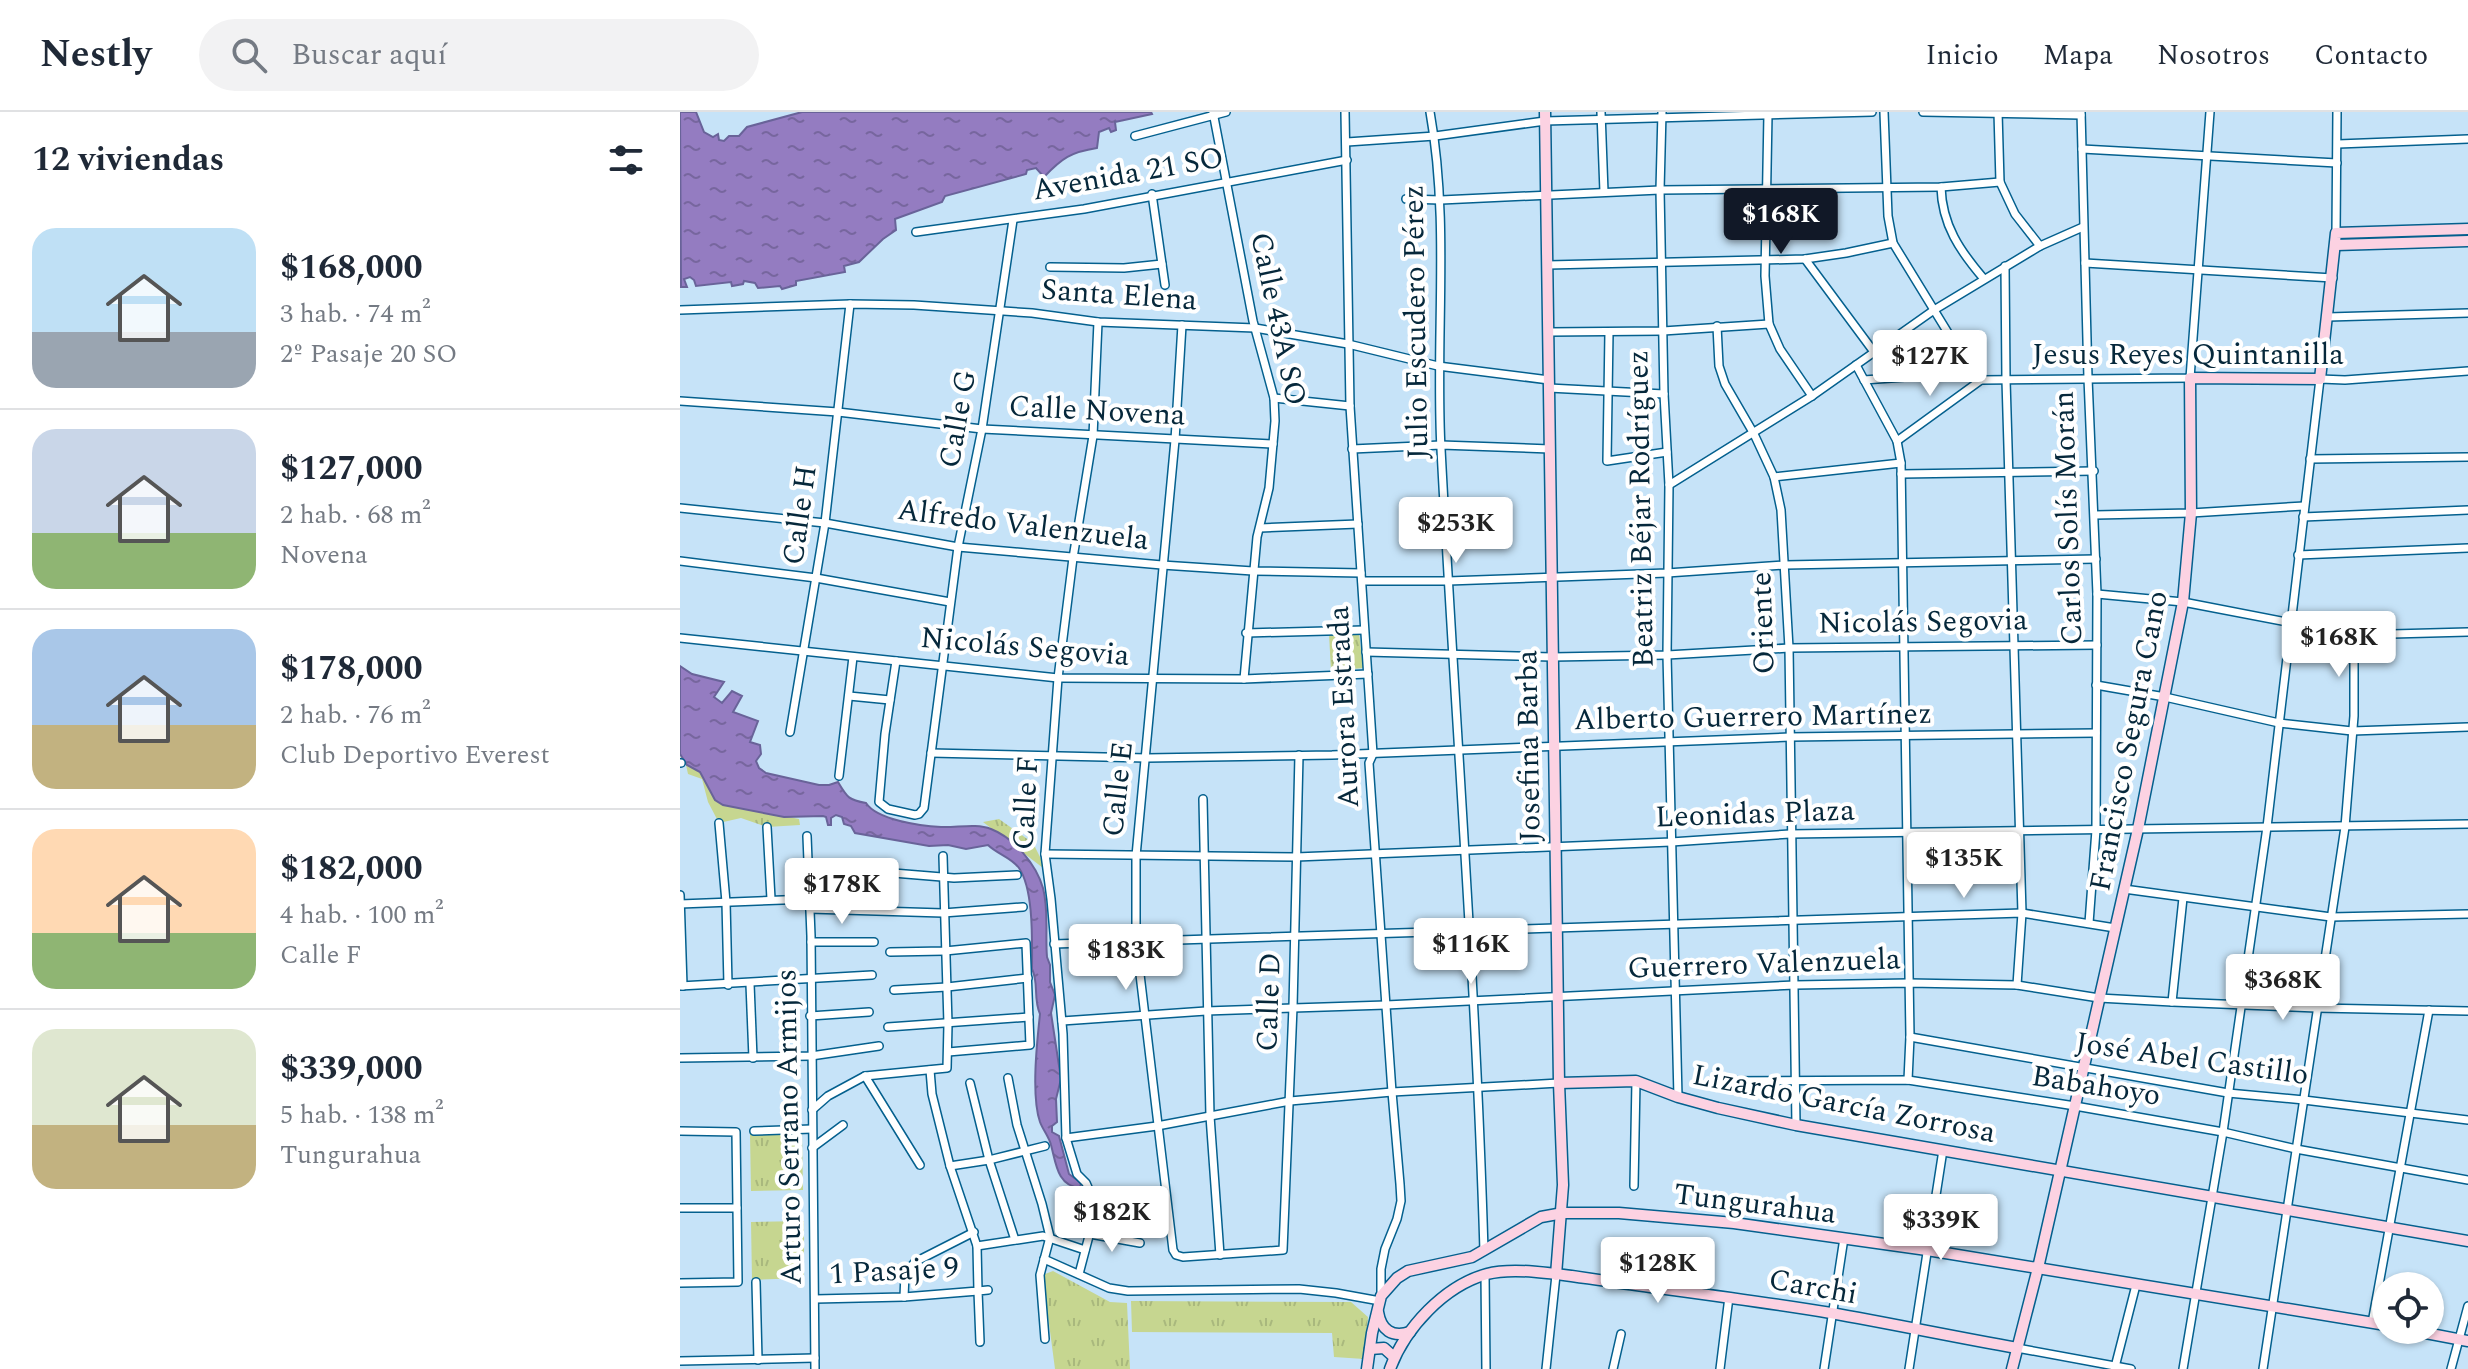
<!DOCTYPE html>
<html lang="es">
<meta charset="utf-8">
<style>
:root{--surface:#fff;--page:#f2f2f3;--text:#1f2937;--muted:#747a83;--line:#e0e1e3;--accent:#111827}
body{margin:0;font-family:Spectral,serif;background:var(--page);color:var(--text);height:100vh;display:flex;flex-direction:column;font-size:30px;white-space:nowrap}
*{box-sizing:border-box;margin:0}
p{font-size:26px;color:var(--muted)}
.icon{flex:none;width:44px;height:44px;fill:none;stroke:currentColor;stroke-width:2;stroke-linecap:round;stroke-linejoin:round}
.map{position:relative;flex:1;overflow:hidden}
.side{display:flex;flex-direction:column;background:var(--surface);width:680px}
.side>*{flex:none}
.controls{position:absolute;left:1692px;top:1160px;display:grid;gap:16px}
.controls a{display:grid;place-items:center;width:72px;height:72px;border-radius:50%;background:var(--surface);box-shadow:0 2px 6px #0004;font-size:40px}
.price{position:absolute;translate:-50% -68px;padding:0 18px;border-radius:8px;background:#fff;color:#222;font-size:26px;line-height:52px;filter:drop-shadow(0 2px 4px #0008)}
.price::after{content:'';position:absolute;left:50%;top:48px;width:24px;height:18px;margin-left:-12px;background:inherit;clip-path:polygon(0 0,100% 0,50% 100%)}
.price.on{background:var(--accent);color:#fff}
ul{padding:0;list-style:none}
li{display:flex;align-items:center;gap:24px;height:200px;padding:0 32px}
li+li{border-top:2px solid var(--line)}
li span{display:grid;place-items:center;flex:none;width:224px;height:160px;border-radius:24px;color:#555}
li>.icon{margin-inline-start:auto}
span .icon{width:96px;height:96px;fill:#fffc;stroke-width:1}
li b{font-size:34px}
h2{display:flex;justify-content:space-between;align-items:center;height:96px;padding:0 32px;font-size:34px}
header{display:flex;align-items:center;gap:48px;box-sizing:border-box;height:112px;padding:0 40px;background:var(--surface);border-bottom:2px solid var(--line)}
header strong{font-size:38px}
nav{display:flex;gap:44px;margin-inline-start:auto;font-size:28px}
.search{width:560px;height:72px;background:var(--page);display:flex;align-items:center;gap:20px;box-sizing:border-box;padding:0 28px;border-radius:44px;color:var(--muted);font-size:30px}
main{display:flex;flex:1;min-height:0}
.map>svg:first-child{display:block}
</style>
<header>
<strong>Nestly</strong>
<div class="search"><svg class="icon" aria-label="search" viewBox="0 0 24 24"><circle cx="10" cy="10" r="6"/><path d="M15 15l6 6"/></svg>Buscar aquí</div>
<nav><a>Inicio</a><a>Mapa</a><a>Nosotros</a><a>Contacto</a></nav>
</header>
<main>
<section class="side">
<h2>12 viviendas<svg class="icon" aria-label="filters" viewBox="0 0 24 24"><path d="M4 7h16M4 17h16"/><circle cx="9" cy="7" r="2"/><circle cx="15" cy="17" r="2"/></svg></h2>
<ul>
<li><span style="background:linear-gradient(#bfe0f5 65%,#9aa5b1 0)"><svg class="icon" aria-label="home" viewBox="0 0 24 24"><path d="M3 11l9-7 9 7M6 9v11h12V9"/></svg></span><div><b>$168,000</b><p>3 hab. · 74 m²</p><p>2º Pasaje 20 SO</p></div></li>
<li><span style="background:linear-gradient(#c9d6e8 65%,#8fb573 0)"><svg class="icon" aria-label="home" viewBox="0 0 24 24"><path d="M3 11l9-7 9 7M6 9v11h12V9"/></svg></span><div><b>$127,000</b><p>2 hab. · 68 m²</p><p>Novena</p></div></li>
<li><span style="background:linear-gradient(#a9c7e8 60%,#c2b280 0)"><svg class="icon" aria-label="home" viewBox="0 0 24 24"><path d="M3 11l9-7 9 7M6 9v11h12V9"/></svg></span><div><b>$178,000</b><p>2 hab. · 76 m²</p><p>Club Deportivo Everest</p></div></li>
<li><span style="background:linear-gradient(#ffd9b3 65%,#8fb573 0)"><svg class="icon" aria-label="home" viewBox="0 0 24 24"><path d="M3 11l9-7 9 7M6 9v11h12V9"/></svg></span><div><b>$182,000</b><p>4 hab. · 100 m²</p><p>Calle F</p></div></li>
<li><span style="background:linear-gradient(#dfe7d0 60%,#c2b280 0)"><svg class="icon" aria-label="home" viewBox="0 0 24 24"><path d="M3 11l9-7 9 7M6 9v11h12V9"/></svg></span><div><b>$339,000</b><p>5 hab. · 138 m²</p><p>Tungurahua</p></div></li>
</ul>
</section>
<div class="map">
<svg width="1788" height="1257" viewBox="0 0 1788 1257">
<defs>
<pattern id="park-tufts" width="24" height="20" patternUnits="userSpaceOnUse" patternTransform="scale(2)"><rect width="24" height="20" fill="#c6d690"/><path d="M3 7l-1-3M5 7V3M7 7l1-3M15 17l-1-3M17 17v-4M19 17l1-3" fill="none" stroke="#a9b87d"/></pattern>
<pattern id="water-ripples" width="26" height="14" patternUnits="userSpaceOnUse" patternTransform="scale(2)"><rect width="26" height="14" fill="#947cc1"/><path d="M2 4q2-2 4 0t4 0M15 11q2-2 4 0t4 0" fill="none" stroke="#77669e"/></pattern>
</defs>
<rect width="100%" height="100%" fill="#c6e3f8"/>
<g fill="url(#park-tufts)">
<polygon points="679,521 683,556 651,559 649,522"/>
<polygon points="0,631 78,699 119,707 120,713 87,715 61,706 39,711 28,690 22,667 8,662 6,653 1,651"/>
<polygon points="319,707 353,731 367,759 303,710"/>
<polygon points="122,1021 123,1078 71,1079 70,1022"/>
<polygon points="124,1109 124,1166 72,1168 71,1110"/>
<polygon points="373,1159 430,1190 447,1191 450,1257 375,1257 363,1166 365,1162"/>
<polygon points="451,1189 671,1190 688,1205 684,1247 654,1245 652,1221 452,1220"/>
</g>
<g fill="url(#water-ripples)" stroke="#696399" stroke-width="2">
<path d="M0,0H16L24,20L33,25L38,22L39,28L44,29L49,24H59L67,15L122,0H471L472,2L435,10L436,18L431,20L429,16L419,20L417,36C391,40 382,46 364,65L356,56L347,58L346,62L265,84L262,90L215,107L216,118L203,127L179,150L164,154L165,160L116,169V173L102,177L100,174L78,176L75,171L64,169L63,172L52,174L51,170L16,174L14,168L10,165L4,167L7,175H1Z"/>
<path d="M0,554L12,562L44,570L34,585L42,591L52,579L62,584L53,600L78,609L70,630L80,633L81,642L76,649L79,656L86,661L139,673H149L158,670C167,685 168,688 186,691C197,708 241,714 261,715C276,716 296,711 311,717C334,726 356,752 363,776C369,798 365,822 367,845L370,853V870L375,883L371,901L381,967L376,987L377,1010L372,1014V1020L379,1024L389,1062L401,1071L400,1076C377,1074 376,1051 371,1033C369,1025 363,1018 360,1010C351,984 357,930 360,902C353,887 359,870 352,857C352,830 354,778 339,756C331,745 317,742 308,733L286,737L268,733L249,734L175,721L171,714L164,712L162,705L156,703L151,706V713H148L146,705L143,704L104,705L43,693L35,688L20,660L7,653L0,642Z"/>
</g>
<g fill="none" stroke-linecap="round" stroke-linejoin="round">
<defs>
<g id="street">
<polyline points="533,0 573,209 594,286 595,309 589,376 577,425 564,567"/>
<polyline points="665,0 670,294 693,642 689,651 712,980 720,1072 721,1089 717,1107 705,1137 701,1157 701,1184"/>
<path d="M750,0C770,111 755,225 761,337C775,605 796,871 804,1139"/>
<polyline points="921,0 924,80"/>
<polyline points="982,0 980,78 984,282 989,373 987,543 998,985"/>
<polyline points="1204,0 1208,104 1213,131 1292,260"/>
<polyline points="1243,0 1401,3"/>
<polyline points="1318,0 1320,70 1335,102 1360,134"/>
<polyline points="1401,0 1408,266 1417,482 1416,718 1409,811"/>
<polyline points="1088,2 1085,164 1089,212 1100,237 1132,284"/>
<polyline points="455,24 546,0"/>
<polyline points="667,30 755,24 865,9 1192,0"/>
<polyline points="1658,32 1788,27"/>
<polyline points="1402,37 1657,51"/>
<path d="M1261,75C1262,113 1280,139 1304,167"/>
<polyline points="472,82 485,173"/>
<polyline points="726,87 761,88 980,78 1261,75 1320,70"/>
<polyline points="236,120 404,97 667,48"/>
<polyline points="1656,121 1657,0"/>
<polyline points="1125,147 1194,240"/>
<polyline points="1405,151 1653,166"/>
<polyline points="868,153 1125,147 1166,141 1213,131"/>
<polyline points="1325,154 1326,268 1342,801 1337,873"/>
<polyline points="370,155 444,156 482,152"/>
<polyline points="0,198 170,192 234,193 352,201 418,210 575,216 668,232 758,254 869,268"/>
<polyline points="1648,205 1788,201"/>
<polyline points="418,210 413,324 393,446 378,566 365,742 371,787 383,922 386,1026 397,1062 406,1071 410,1080 419,1086 455,1096"/>
<polyline points="502,213 495,328 456,744 456,829 493,1138 496,1143 503,1145 603,1138 613,895 619,643"/>
<polyline points="1037,214 1039,254 1045,272 1074,322 1094,365 1101,398 1109,536 1116,1013"/>
<polyline points="869,220 983,219 1089,212"/>
<polyline points="929,220 927,349 987,340"/>
<polyline points="1176,253 1217,329 1221,351 1230,925 1228,968"/>
<polyline points="1184,268 1292,260 1301,268 1510,266 1530,0"/>
<polyline points="869,276 984,282"/>
<polyline points="594,286 670,294"/>
<polyline points="0,289 158,300 302,317 593,332"/>
<polyline points="1217,329 1301,268"/>
<polyline points="672,337 761,333 870,337"/>
<polyline points="1630,347 1788,345"/>
<polyline points="1221,362 1414,359"/>
<polyline points="1094,365 1221,351"/>
<polyline points="989,373 1132,284 1254,198 1360,134 1403,115"/>
<polyline points="0,396 145,411 278,435 482,453 573,459 681,461"/>
<polyline points="1415,403 1511,401 1624,394"/>
<polyline points="1623,405 1788,398"/>
<polyline points="580,416 678,412"/>
<polyline points="1618,443 1788,436"/>
<polyline points="0,449 136,466 270,490"/>
<polyline points="682,469 768,469 987,461 1105,453 1416,447"/>
<polyline points="1417,482 1503,490 1674,523 1788,520"/>
<polyline points="566,521 684,518"/>
<polyline points="0,526 378,566 564,567 688,562"/>
<polyline points="686,540 872,545 987,543 1109,536 1417,533"/>
<polyline points="216,549 205,622 199,690 208,697 235,703 239,702 244,696 278,435 302,317 333,108"/>
<polyline points="1416,573 1485,585 1599,611 1672,619 1788,615"/>
<polyline points="169,584 210,588"/>
<polyline points="110,620 145,411 170,192"/>
<polyline points="251,641 467,646 652,643 1110,625 1416,621"/>
<polyline points="0,651 1,651"/>
<polyline points="159,664 173,545"/>
<polyline points="523,687 530,1004 540,1143"/>
<polyline points="39,711 46,790 48,873"/>
<polyline points="87,715 91,787"/>
<polyline points="127,724 131,824 135,1257"/>
<polyline points="365,742 616,745 991,730 1110,722 1788,712"/>
<polyline points="128,761 189,759 274,766 337,763"/>
<polyline points="1444,777 1651,805 1788,802"/>
<polyline points="0,783 3,874"/>
<polyline points="0,792 130,787"/>
<polyline points="130,797 263,801 343,795"/>
<polyline points="131,830 194,830"/>
<polyline points="374,832 1342,801 1435,816"/>
<polyline points="210,840 265,839 346,831 350,933 268,940"/>
<polyline points="70,872 73,946"/>
<polyline points="0,874 192,863"/>
<polyline points="214,878 267,875 348,866"/>
<polyline points="1492,890 1503,786"/>
<polyline points="130,904 189,900"/>
<polyline points="382,909 526,899 706,893 1115,873 1229,871 1337,873 1419,886 1492,890 1637,896 1788,899"/>
<polyline points="208,915 349,905"/>
<polyline points="1230,925 1548,981 1624,988 1788,1008"/>
<polyline points="0,946 131,944 199,934"/>
<polyline points="185,964 240,1053"/>
<polyline points="328,966 337,1013 362,1092 370,1125 360,1163 365,1227"/>
<polyline points="1032,969 1228,968 1395,994 1543,1020 1616,1037 1788,1068"/>
<polyline points="290,971 309,1048 335,1128"/>
<polyline points="132,998 148,984 185,964 267,956 268,912 263,744"/>
<polyline points="0,1019 56,1020 58,1170 0,1171"/>
<polyline points="74,1019 132,1017"/>
<polyline points="386,1026 477,1014 610,989 712,980 879,971"/>
<polyline points="132,1036 163,1013"/>
<polyline points="270,1054 309,1048 365,1034"/>
<polyline points="954,1074 956,969"/>
<polyline points="0,1096 57,1096"/>
<polyline points="410,1122 460,1131"/>
<polyline points="297,1134 363,1124 405,1138"/>
<polyline points="364,1147 429,1176 448,1179 619,1177 656,1181 700,1189"/>
<polyline points="399,1162 419,1086"/>
<polyline points="805,1162 806,1257"/>
<polyline points="76,1170 78,1248"/>
<polyline points="224,1185 225,1162 235,1150 294,1120"/>
<polyline points="135,1187 224,1185 298,1179 297,1134 270,1054 252,982 250,958"/>
<polyline points="1692,1211 1749,898"/>
<polyline points="300,1230 298,1179 308,1178"/>
<polyline points="1337,1236 1451,1257"/>
<polyline points="0,1249 135,1246"/>
<polyline points="1435,1255 1456,1173"/>
<polyline points="866,1257 876,1163"/>
<polyline points="933,1257 941,1222"/>
<polyline points="1040,1257 1049,1185"/>
<polyline points="1144,1257 1164,1126"/>
<polyline points="1229,1257 1263,1038"/>
<polyline points="1503,1257 1543,1020 1587,715 1640,267 1665,268 1788,259"/>
<polyline points="1583,1257 1665,715 1674,604 1674,515"/>
<polyline points="1771,1257 1788,1194"/>
</g>
<g id="secondary">
<polyline points="865,0 879,971 883,1073 876,1163"/>
<polyline points="1656,133 1788,129"/>
<polyline points="879,971 956,969 998,985 1038,996 1116,1013 1788,1129"/>
<path d="M698,1200C701,1218 712,1226 730,1220"/>
<polyline points="1730,1218 1788,1229"/>
<polyline points="690,1237 704,1236 714,1245"/>
<polyline points="687,1257 692,1221 701,1184 717,1166 728,1159 792,1145 861,1105 883,1101 939,1101 1054,1111 1247,1138 1706,1213"/>
<path d="M710,1257C725,1216 764,1174 807,1162C839,1153 900,1166 934,1170C1006,1180 1079,1189 1151,1201C1213,1212 1275,1225 1337,1236"/>
<polyline points="1332,1257 1358,1156 1458,717 1503,490 1511,401 1510,266 1640,267 1656,121 1788,117"/>
</g>
</defs>
<use href="#street" stroke="#04608e" stroke-width="10"/>
<use href="#secondary" stroke="#04608e" stroke-width="13"/>
<use href="#street" stroke="#fff" stroke-width="7"/>
<use href="#secondary" stroke="#fcd2e2" stroke-width="10"/>
</g>
<g text-anchor="middle" dominant-baseline="central" stroke-width="8" stroke-linejoin="round" paint-order="stroke">
<g font-size="30" fill="#06283b" stroke="#fff">
<text transform="translate(448 62) rotate(-10)">Avenida 21 SO</text>
<text transform="translate(439 183) rotate(4)">Santa Elena</text>
<text transform="translate(598 207) rotate(78)">Calle 43A SO</text>
<text transform="translate(736 210) rotate(-91)">Julio Escudero Pérez</text>
<text x="1508" y="243">Jesus Reyes Quintanilla</text>
<text transform="translate(417 299) rotate(3)">Calle Novena</text>
<text transform="translate(278 307) rotate(-80)">Calle G</text>
<text transform="translate(961 397) rotate(-91)">Beatriz Béjar Rodríguez</text>
<text transform="translate(120 403) rotate(-82)">Calle H</text>
<text transform="translate(1388 406) rotate(-92)">Carlos Solís Morán</text>
<text transform="translate(343 413) rotate(7)">Alfredo Valenzuela</text>
<text transform="translate(1243 510) rotate(-1)">Nicolás Segovia</text>
<text transform="translate(1083 511) rotate(-92)">Oriente</text>
<text transform="translate(345 535) rotate(5)">Nicolás Segovia</text>
<text transform="translate(664 595) rotate(-93)">Aurora Estrada</text>
<text transform="translate(1073 605) rotate(-1)">Alberto Guerrero Martínez</text>
<text transform="translate(1449 629) rotate(-79)">Francisco Segura Cano</text>
<text transform="translate(849 634) rotate(-91)">Josefina Barba</text>
<text transform="translate(438 677) rotate(-84)">Calle E</text>
<text transform="translate(346 691) rotate(-87)">Calle F</text>
<text transform="translate(1075 702) rotate(-2)">Leonidas Plaza</text>
<text transform="translate(1084 852) rotate(-2)">Guerrero Valenzuela</text>
<text transform="translate(589 890) rotate(-88)">Calle D</text>
<text transform="translate(1512 947) rotate(8)">José Abel Castillo</text>
<text transform="translate(1416 974) rotate(9)">Babahoyo</text>
<text transform="translate(1164 992) rotate(11)">Lizardo García Zorrosa</text>
<text transform="translate(109 1015) rotate(-91)">Arturo Serrano Armijos</text>
<text transform="translate(1075 1092) rotate(7)">Tungurahua</text>
<text transform="translate(214 1159) rotate(-3)">1 Pasaje 9</text>
<text transform="translate(1133 1175) rotate(10)">Carchi</text>
</g>
</g>
</svg>
<div class="controls">
<a><svg class="icon" aria-label="locate" viewBox="0 0 24 24"><circle cx="12" cy="12" r="6"/><path d="M12 2v4M12 18v4M2 12h4M18 12h4"/></svg></a>
</div>
<b class="price on" style="left:1101px;top:144px">$168K</b>
<b class="price" style="left:1250px;top:286px">$127K</b>
<b class="price" style="left:776px;top:453px">$253K</b>
<b class="price" style="left:1659px;top:567px">$168K</b>
<b class="price" style="left:1284px;top:788px">$135K</b>
<b class="price" style="left:162px;top:814px">$178K</b>
<b class="price" style="left:791px;top:874px">$116K</b>
<b class="price" style="left:446px;top:880px">$183K</b>
<b class="price" style="left:1603px;top:910px">$368K</b>
<b class="price" style="left:432px;top:1142px">$182K</b>
<b class="price" style="left:1261px;top:1150px">$339K</b>
<b class="price" style="left:978px;top:1193px">$128K</b>
</div>
</main>
